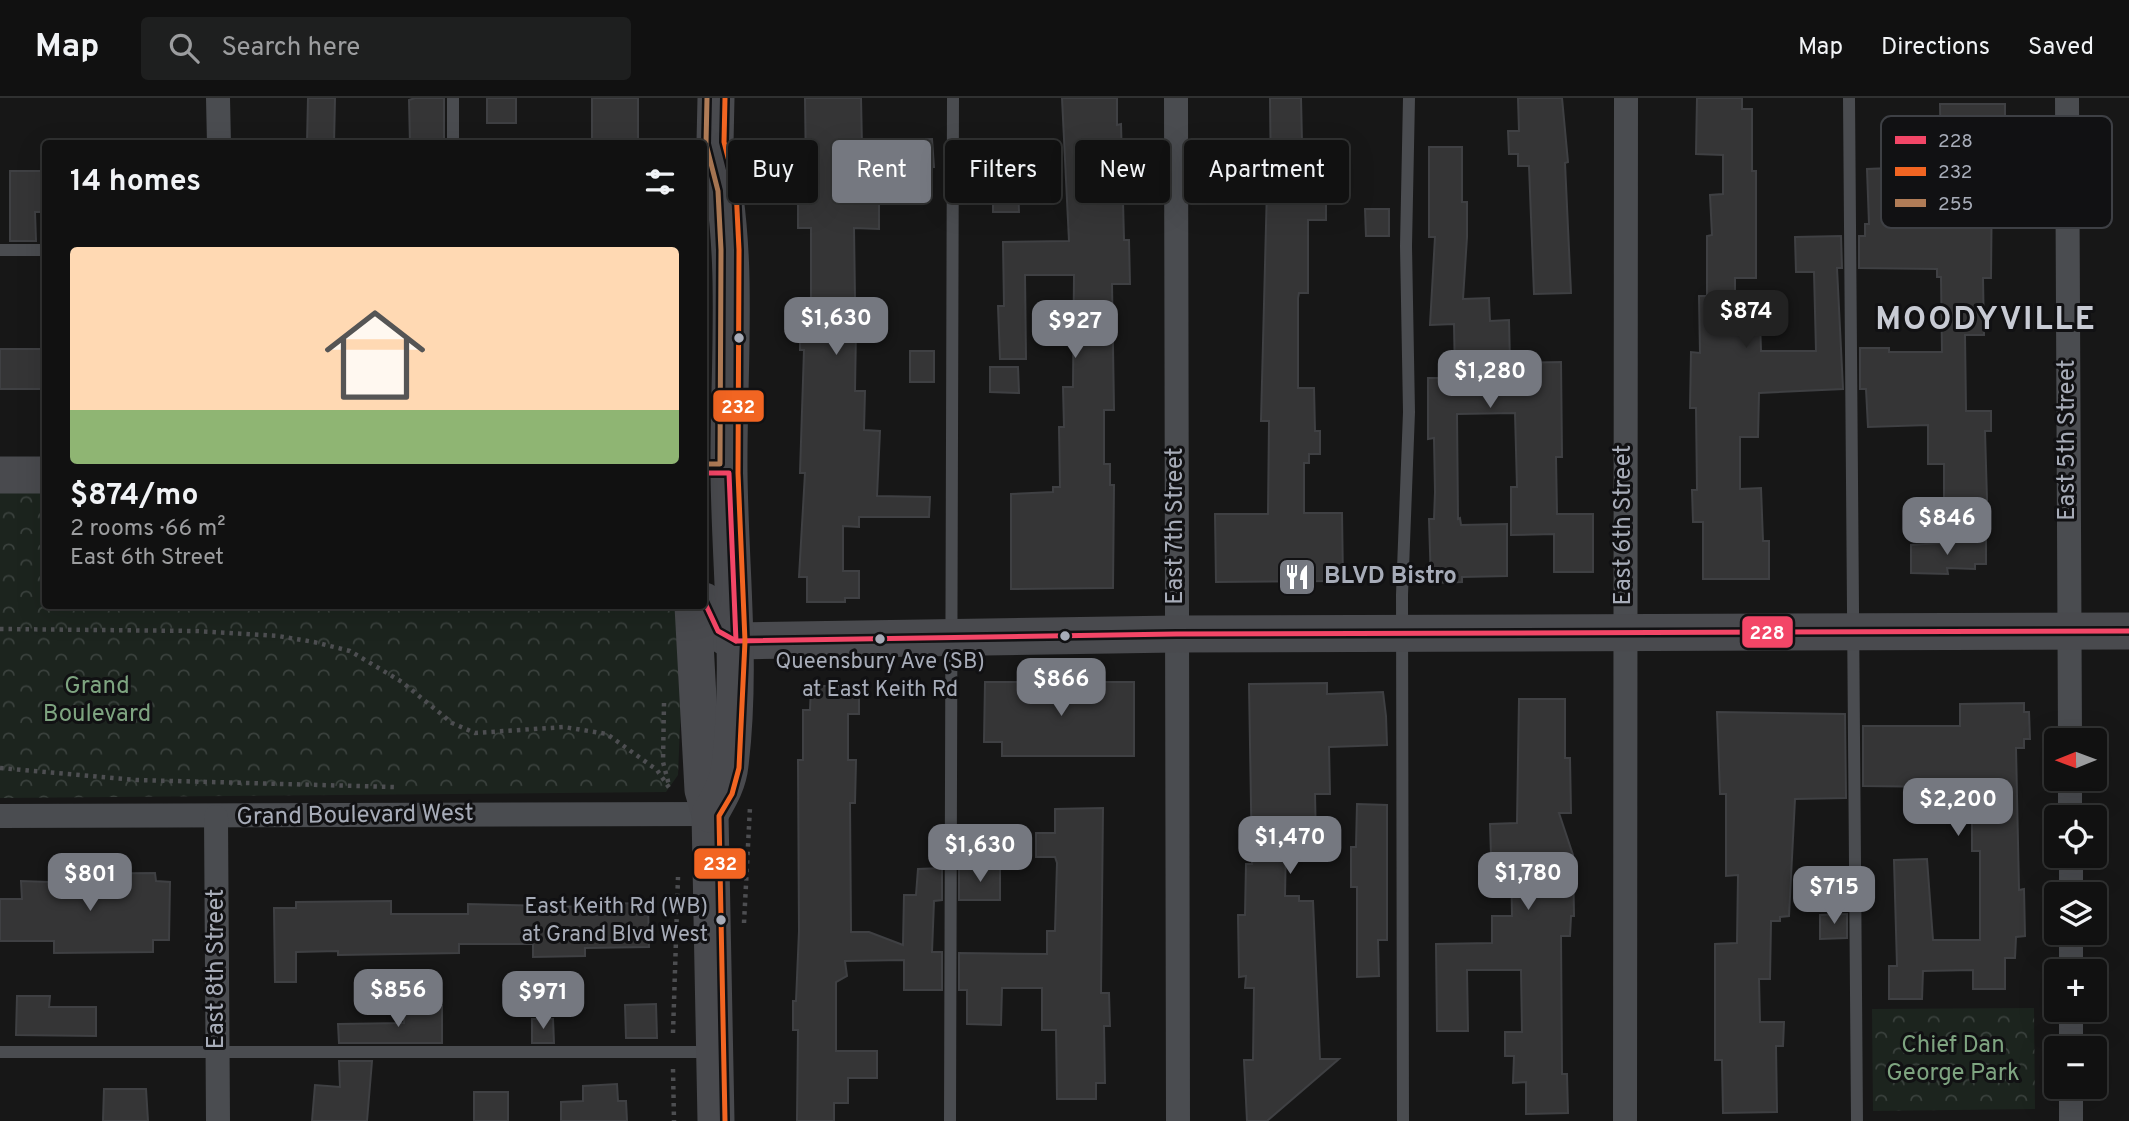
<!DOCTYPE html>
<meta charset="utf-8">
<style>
:root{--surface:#111;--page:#1e1f1f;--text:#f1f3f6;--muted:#9c9d9f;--line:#303131;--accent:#757880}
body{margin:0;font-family:Overpass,sans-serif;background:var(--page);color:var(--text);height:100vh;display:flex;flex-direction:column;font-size:26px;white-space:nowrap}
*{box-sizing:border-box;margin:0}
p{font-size:23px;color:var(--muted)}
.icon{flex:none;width:38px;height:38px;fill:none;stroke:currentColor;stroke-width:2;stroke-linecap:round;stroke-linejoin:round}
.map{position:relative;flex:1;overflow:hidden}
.panel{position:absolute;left:42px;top:42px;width:665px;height:469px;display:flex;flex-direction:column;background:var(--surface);border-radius:7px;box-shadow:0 7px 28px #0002,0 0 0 2px var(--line)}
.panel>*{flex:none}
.top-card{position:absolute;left:728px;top:42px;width:665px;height:63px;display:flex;gap:14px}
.needle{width:46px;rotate:269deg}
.fabs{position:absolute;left:2044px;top:630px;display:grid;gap:14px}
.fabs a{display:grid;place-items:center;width:63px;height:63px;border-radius:7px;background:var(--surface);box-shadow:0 7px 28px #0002,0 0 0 2px var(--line);font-size:35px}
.price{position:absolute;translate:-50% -60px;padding:0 16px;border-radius:14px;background:var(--accent);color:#fff;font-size:23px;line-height:46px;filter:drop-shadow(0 2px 4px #0008)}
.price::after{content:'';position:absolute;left:50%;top:42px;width:21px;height:16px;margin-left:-10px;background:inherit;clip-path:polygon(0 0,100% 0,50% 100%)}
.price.active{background:#222;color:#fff}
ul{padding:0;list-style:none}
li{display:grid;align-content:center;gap:14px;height:371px;padding:0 28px}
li+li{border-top:2px solid var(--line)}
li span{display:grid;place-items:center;height:217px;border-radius:7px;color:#555}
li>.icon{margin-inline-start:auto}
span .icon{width:126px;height:126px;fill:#fffc;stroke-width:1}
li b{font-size:30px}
h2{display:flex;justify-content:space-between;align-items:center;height:84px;padding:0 28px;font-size:30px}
.chip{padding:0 24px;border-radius:7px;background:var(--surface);box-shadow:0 7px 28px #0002,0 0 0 2px var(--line);font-size:24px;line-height:63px}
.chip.active{background:var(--accent);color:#fff}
header{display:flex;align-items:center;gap:42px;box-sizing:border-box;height:98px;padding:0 35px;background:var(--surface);border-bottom:2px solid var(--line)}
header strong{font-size:33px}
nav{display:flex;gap:38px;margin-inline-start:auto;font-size:24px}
.search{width:490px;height:63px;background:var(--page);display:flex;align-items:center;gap:18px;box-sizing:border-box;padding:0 24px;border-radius:7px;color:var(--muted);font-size:26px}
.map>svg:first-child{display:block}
</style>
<header>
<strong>Map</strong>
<div class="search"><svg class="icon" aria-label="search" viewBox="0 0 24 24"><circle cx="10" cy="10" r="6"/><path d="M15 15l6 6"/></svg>Search here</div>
<nav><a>Map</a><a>Directions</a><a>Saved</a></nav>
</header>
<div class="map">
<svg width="2129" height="1023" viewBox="0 0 2129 1023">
<defs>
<pattern id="park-crowns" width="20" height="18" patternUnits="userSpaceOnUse" patternTransform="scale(1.75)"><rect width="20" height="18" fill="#1c241e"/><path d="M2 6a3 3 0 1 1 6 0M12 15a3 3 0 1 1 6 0" fill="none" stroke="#3a413d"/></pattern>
</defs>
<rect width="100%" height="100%" fill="#171717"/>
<g fill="url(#park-crowns)">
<polygon points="0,393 45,393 46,508 685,508 678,677 666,694 0,700"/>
<polygon points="2034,910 2035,1011 1873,1013 1872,911"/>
</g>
<g fill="#353536" stroke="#3f4043" stroke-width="2">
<polygon points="308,0 335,0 334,46 307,46"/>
<polygon points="415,0 444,0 444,46 410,46 409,2"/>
<rect x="487" y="0" width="29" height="25"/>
<rect x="592" y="0" width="46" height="46"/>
<polygon points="805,0 861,0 862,49 855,58 854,95 879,95 879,131 854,130 855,201 864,201 864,230 856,230 855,293 865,293 864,332 880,333 877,398 930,399 929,419 859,419 859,429 843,428 843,473 859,473 859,500 845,500 845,504 807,504 807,479 799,479 805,375 800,375 804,252 800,252 800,224 804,224 804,201 811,201 811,130 798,130 798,76 806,76"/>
<polygon points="1062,0 1117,0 1117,27 1121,26 1124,142 1129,142 1130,186 1112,186 1114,312 1104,312 1104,366 1110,366 1110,387 1114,387 1113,490 1011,491 1011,396 1053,394 1053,389 1060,389 1059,329 1064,329 1063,289 1073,289 1074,177 1025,177 1026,261 1000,261 998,208 1004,208 1003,144 1069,143"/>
<polygon points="1270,0 1301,0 1303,89 1317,89 1317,100 1326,100 1326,122 1308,122 1308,195 1299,195 1298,200 1298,290 1314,290 1315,333 1320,333 1320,356 1309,356 1309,365 1304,365 1304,415 1342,415 1343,483 1216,484 1215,416 1268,416 1269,323 1261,323 1267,89 1271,89"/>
<polygon points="1518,0 1562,0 1568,64 1565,65 1571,195 1534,196 1529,68 1518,68 1518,56 1509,56 1508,33 1519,33"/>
<polygon points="1697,0 1742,0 1742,11 1752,11 1752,73 1756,73 1756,180 1735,180 1735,223 1760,222 1761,253 1816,253 1814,174 1796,174 1795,139 1841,138 1842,170 1837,170 1843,291 1759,295 1758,339 1740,339 1740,391 1761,390 1763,443 1769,443 1769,481 1703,481 1703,424 1693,424 1692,392 1697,392 1696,310 1690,310 1691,254 1700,255 1699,198 1707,198 1707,138 1712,137 1710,97 1723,96 1723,57 1696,56"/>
<polygon points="1940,6 2005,6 2005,52 1992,75 1991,180 1983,180 1984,237 1965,237 1966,313 1991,313 1991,333 1985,333 1987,402 1944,407 1944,366 1928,366 1928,327 1868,329 1866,291 1860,291 1860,250 1889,250 1889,254 1942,254 1941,179 1937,179 1937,171 1859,170 1859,138 1865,138 1865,126 1869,126 1867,71 1941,68"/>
<polygon points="932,41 934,69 901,70 900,42"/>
<polygon points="1429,49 1462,49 1462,104 1467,104 1467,139 1463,201 1489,200 1490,223 1509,222 1510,265 1561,264 1562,359 1556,359 1557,416 1593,416 1593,474 1554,474 1554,436 1511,437 1511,389 1517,389 1515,315 1457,316 1458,421 1460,420 1461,427 1507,426 1507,478 1462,479 1462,484 1431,485 1429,421 1434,421 1435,394 1434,340 1428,341 1428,280 1455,280 1454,226 1430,227 1435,139 1429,139"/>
<polygon points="10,73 41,73 41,114 35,114 36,143 10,143"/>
<polygon points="993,86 1018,86 1019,114 993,114"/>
<polygon points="1365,111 1389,111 1389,138 1366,138"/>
<rect x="0" y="251" width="46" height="40"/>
<rect x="910" y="253" width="24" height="31"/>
<polygon points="990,269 1018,269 1019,295 990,294"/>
<polygon points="1986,442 1986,466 1975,466 1975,471 1947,470 1948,476 1911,475 1911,447"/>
<polygon points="985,584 1134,584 1134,658 1002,658 1002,644 984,644"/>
<polygon points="1327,585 1327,596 1383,594 1386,618 1387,647 1329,649 1330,696 1315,696 1316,744 1286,745 1285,798 1299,798 1299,803 1313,803 1320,961 1339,961 1267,1023 1247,1023 1244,962 1253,962 1254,890 1245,890 1246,878 1239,879 1238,817 1245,817 1246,766 1252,766 1249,586"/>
<polygon points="811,588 848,588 848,591 859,591 859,616 848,616 848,662 856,662 855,705 850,705 851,834 869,834 903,847 904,797 916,797 918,771 942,770 942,802 934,803 932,854 942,854 942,892 904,892 904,862 845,863 847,878 836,884 836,953 877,953 877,980 848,980 848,1005 834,1005 834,1023 797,1023 798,932 793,932 793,903 796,903 799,833 798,662 803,662 803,612 810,612"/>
<polygon points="1519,601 1565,601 1565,660 1570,660 1571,715 1559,715 1573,757 1574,818 1571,818 1570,838 1561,838 1562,976 1567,976 1568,1015 1526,1016 1526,984 1513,985 1514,958 1505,958 1505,934 1522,934 1521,872 1467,872 1468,933 1437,933 1436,846 1492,845 1492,818 1512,818 1511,757 1491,757 1490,726 1517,725"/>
<polygon points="2024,605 2024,614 2029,614 2030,641 2024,641 2024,650 2016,650 2019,792 2024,791 2025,838 2016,839 2015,860 2005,860 2005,891 1973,891 1973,872 1923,873 1922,901 1889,901 1889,868 1897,868 1894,762 1927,761 1933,842 1980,842 1980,753 1972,753 1972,708 1967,708 1967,693 1949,693 1949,689 1863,688 1863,628 1960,628 1960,606"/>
<polygon points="1717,614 1845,616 1846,700 1795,701 1789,818 1780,819 1780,823 1771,823 1770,881 1759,881 1760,924 1784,924 1783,948 1776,948 1777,1014 1723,1015 1722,962 1715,962 1715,846 1737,845 1738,777 1726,778 1726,696 1720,696"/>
<polygon points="1357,706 1387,707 1387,842 1378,842 1379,878 1357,879 1357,789 1351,789 1351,749 1356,749"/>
<polygon points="1103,710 1101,895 1109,895 1110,928 1104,928 1105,985 1096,985 1096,1001 1057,1001 1056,932 1042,932 1042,890 1002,890 1001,927 967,926 967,892 959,892 959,855 1047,856 1047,833 1055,833 1057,765 1055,759 1036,759 1036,735 1055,735 1055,711"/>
<rect x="959" y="770" width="41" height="32"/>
<polygon points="155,775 156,783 170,784 169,842 153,842 153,854 54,855 54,843 0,843 0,801 22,801 21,783 49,784 49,776"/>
<polygon points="391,803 391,816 468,816 468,806 589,809 589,806 648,805 649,849 585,850 585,858 533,859 533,846 459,846 459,855 338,857 338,853 296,854 296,884 275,884 274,810 296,810 296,804"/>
<polygon points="1847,816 1847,840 1820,841 1820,817"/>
<polygon points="17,898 50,898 49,909 96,909 96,938 16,937"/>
<polygon points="656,906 657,940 626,940 625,907"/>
<polygon points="404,908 442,908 442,945 339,945 338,926 404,925"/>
<polygon points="532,921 553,921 554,945 532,945"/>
<polygon points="339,963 372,963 367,1023 312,1023 315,987 340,989"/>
<polygon points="617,986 618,1003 626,1003 627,1023 561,1023 561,1004 583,1003 583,988"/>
<polygon points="104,991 146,991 148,1023 103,1023"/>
<rect x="474" y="994" width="34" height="29"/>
</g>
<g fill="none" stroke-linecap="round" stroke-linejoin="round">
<g stroke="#4d4e51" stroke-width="4.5" stroke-dasharray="3.5 5" stroke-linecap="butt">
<polyline points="0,531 197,533 278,538 314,544 350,553 402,584 452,625 475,635 564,629 607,636 657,672 670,691"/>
<polyline points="664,605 663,664 669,687"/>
<polyline points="0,670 137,682 394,689"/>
<polyline points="744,825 750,709"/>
<polyline points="673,935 678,779"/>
<polyline points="673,971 674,1023"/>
</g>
<g stroke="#4a4c50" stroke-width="12">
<polyline points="453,0 453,46"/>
<polyline points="1849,0 1857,1023"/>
<polyline points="0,152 46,152"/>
<polyline points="0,954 711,954"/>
<polyline points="950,1023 953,0"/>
<polyline points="1403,1023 1402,497 1409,314 1406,148 1409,0"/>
</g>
<g stroke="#4a4c50" stroke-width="24">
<polyline points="218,0 219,46"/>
<polyline points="1176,0 1178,1023"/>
<polyline points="2067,0 2070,642"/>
<polyline points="2070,681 2070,719"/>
<polyline points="0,718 710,716"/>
<polyline points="216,719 218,1023"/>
<polyline points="2071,758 2071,796"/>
<polyline points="2071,835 2071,873"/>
<polyline points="2071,912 2071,950"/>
<polyline points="2071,989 2071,1023"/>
<polyline points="1625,1023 1626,0"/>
</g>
<g stroke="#494a4e" stroke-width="37">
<polyline points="708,69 715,45 716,0"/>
<polyline points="0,377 46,377"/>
<path d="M704,503C710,522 715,538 736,543L1176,536L2129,533"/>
<polyline points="693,508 703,692 710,716 716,1023"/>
<path d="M710,716C719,700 728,686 730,667C742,570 730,472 729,374C728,265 741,152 715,45"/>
</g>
<defs>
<g id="bus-1">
<polyline points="704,375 729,375 736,543"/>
<polyline points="704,503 718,533 736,543 1176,536 2129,533"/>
</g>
<polyline id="bus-2" points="725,0 724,44 736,91 739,152 738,375 745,543 739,670 732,696 719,718 725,1023"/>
<polyline id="bus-3" points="704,366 720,366 721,152 718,93 706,46 707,0"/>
</defs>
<use href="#bus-1" stroke="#111113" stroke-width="10"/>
<use href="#bus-2" stroke="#111113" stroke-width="10"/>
<use href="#bus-3" stroke="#111113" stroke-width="10"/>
<use href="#bus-1" stroke="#f34667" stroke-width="5"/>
<use href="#bus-2" stroke="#f26522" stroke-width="5"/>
<use href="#bus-3" stroke="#b07c57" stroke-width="5"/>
</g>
<defs>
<symbol id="restaurant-square" viewBox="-11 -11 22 22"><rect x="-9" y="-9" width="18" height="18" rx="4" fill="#757880" stroke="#111113"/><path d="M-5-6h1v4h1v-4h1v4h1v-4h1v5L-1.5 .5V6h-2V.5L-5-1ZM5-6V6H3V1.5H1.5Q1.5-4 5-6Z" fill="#fff"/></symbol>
</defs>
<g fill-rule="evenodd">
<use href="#restaurant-square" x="1275" y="457" width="44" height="44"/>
</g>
<g fill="#a7acb8" stroke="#111113" stroke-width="2.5">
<circle cx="739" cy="240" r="6"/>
<circle cx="1065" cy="538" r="6"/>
<circle cx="880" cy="541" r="6"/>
<circle cx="721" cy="822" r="6"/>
</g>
<g text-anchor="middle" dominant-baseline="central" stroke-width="6" stroke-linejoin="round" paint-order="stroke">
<g font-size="22" fill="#a7acb8" stroke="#111113">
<text x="880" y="564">Queensbury Ave (SB)<tspan x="880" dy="28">at East Keith Rd</tspan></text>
<text x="708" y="809" text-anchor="end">East Keith Rd (WB)<tspan x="708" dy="28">at Grand Blvd West</tspan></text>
</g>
<g font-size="24" fill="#a7acb8" stroke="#111113">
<text transform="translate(2068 342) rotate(-90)">East 5th Street</text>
<text transform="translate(1624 427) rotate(-90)">East 6th Street</text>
<text transform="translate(1176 428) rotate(-90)">East 7th Street</text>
<text transform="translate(355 718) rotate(-1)">Grand Boulevard West</text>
<text transform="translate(217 871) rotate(-90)">East 8th Street</text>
</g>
<g font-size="24" font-weight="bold" fill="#a7acb8" stroke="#111113" text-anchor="start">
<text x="1324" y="479">BLVD Bistro</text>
</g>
<g font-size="24" fill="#7ea480" stroke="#111113">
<text x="97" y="589">Grand<tspan x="97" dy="28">Boulevard</tspan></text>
<text x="1953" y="948">Chief Dan<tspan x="1953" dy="28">George Park</tspan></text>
</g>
<g font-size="32" font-weight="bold" letter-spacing="2" fill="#c8cbd4" stroke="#111113">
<text x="1986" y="223">MOODYVILLE</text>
</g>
</g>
<rect x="1881" y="18" width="231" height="112" rx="10" fill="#111113" stroke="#3e4045" stroke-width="2"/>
<rect x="1895" y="38" width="31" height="8" fill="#f34667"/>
<rect x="1895" y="69" width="31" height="9" fill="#f26522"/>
<rect x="1895" y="101" width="31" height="8" fill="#b07c57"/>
<g font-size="19" fill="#a7acb8">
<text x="1938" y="49">228</text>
<text x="1938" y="80">232</text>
<text x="1938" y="112">255</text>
</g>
<g stroke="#111113" stroke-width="2.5">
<rect x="712" y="291" width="53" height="34" rx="7" fill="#f26522"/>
<rect x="1741" y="517" width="53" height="34" rx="7" fill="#f34667"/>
<rect x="693" y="749" width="54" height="33" rx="7" fill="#f26522"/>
</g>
<g font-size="19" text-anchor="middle" font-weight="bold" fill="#fff">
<text x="738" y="315">232</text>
<text x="1767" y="541">228</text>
<text x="720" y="772">232</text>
</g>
</svg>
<div class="fabs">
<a><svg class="needle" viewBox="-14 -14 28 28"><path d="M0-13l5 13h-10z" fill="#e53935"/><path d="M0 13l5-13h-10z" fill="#9c9d9f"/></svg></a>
<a><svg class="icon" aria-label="locate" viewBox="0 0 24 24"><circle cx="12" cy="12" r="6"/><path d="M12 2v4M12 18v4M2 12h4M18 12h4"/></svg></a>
<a><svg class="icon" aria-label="layers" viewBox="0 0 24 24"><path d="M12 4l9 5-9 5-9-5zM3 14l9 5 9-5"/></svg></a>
<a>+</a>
<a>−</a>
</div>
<b class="price active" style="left:1746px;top:252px">$874</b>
<b class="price" style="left:836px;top:259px">$1,630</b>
<b class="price" style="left:1075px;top:262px">$927</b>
<b class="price" style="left:1490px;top:312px">$1,280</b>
<b class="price" style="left:1947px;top:459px">$846</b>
<b class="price" style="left:1061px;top:620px">$866</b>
<b class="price" style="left:1958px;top:740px">$2,200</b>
<b class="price" style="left:1290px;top:778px">$1,470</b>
<b class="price" style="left:980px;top:786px">$1,630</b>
<b class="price" style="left:1528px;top:814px">$1,780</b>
<b class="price" style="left:90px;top:815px">$801</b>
<b class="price" style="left:1834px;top:828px">$715</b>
<b class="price" style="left:398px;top:931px">$856</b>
<b class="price" style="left:543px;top:933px">$971</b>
<div class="top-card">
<a class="chip">Buy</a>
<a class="chip active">Rent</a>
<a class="chip">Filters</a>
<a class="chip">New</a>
<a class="chip">Apartment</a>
</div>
<section class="panel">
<h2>14 homes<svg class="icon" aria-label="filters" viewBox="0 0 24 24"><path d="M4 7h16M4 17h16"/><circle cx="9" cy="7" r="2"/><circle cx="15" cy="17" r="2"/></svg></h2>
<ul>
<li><span style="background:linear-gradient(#ffd9b3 75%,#8fb573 0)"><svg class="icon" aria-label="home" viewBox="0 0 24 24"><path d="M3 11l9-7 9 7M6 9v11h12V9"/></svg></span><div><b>$874/mo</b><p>2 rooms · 66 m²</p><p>East 6th Street</p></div></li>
</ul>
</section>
</div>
